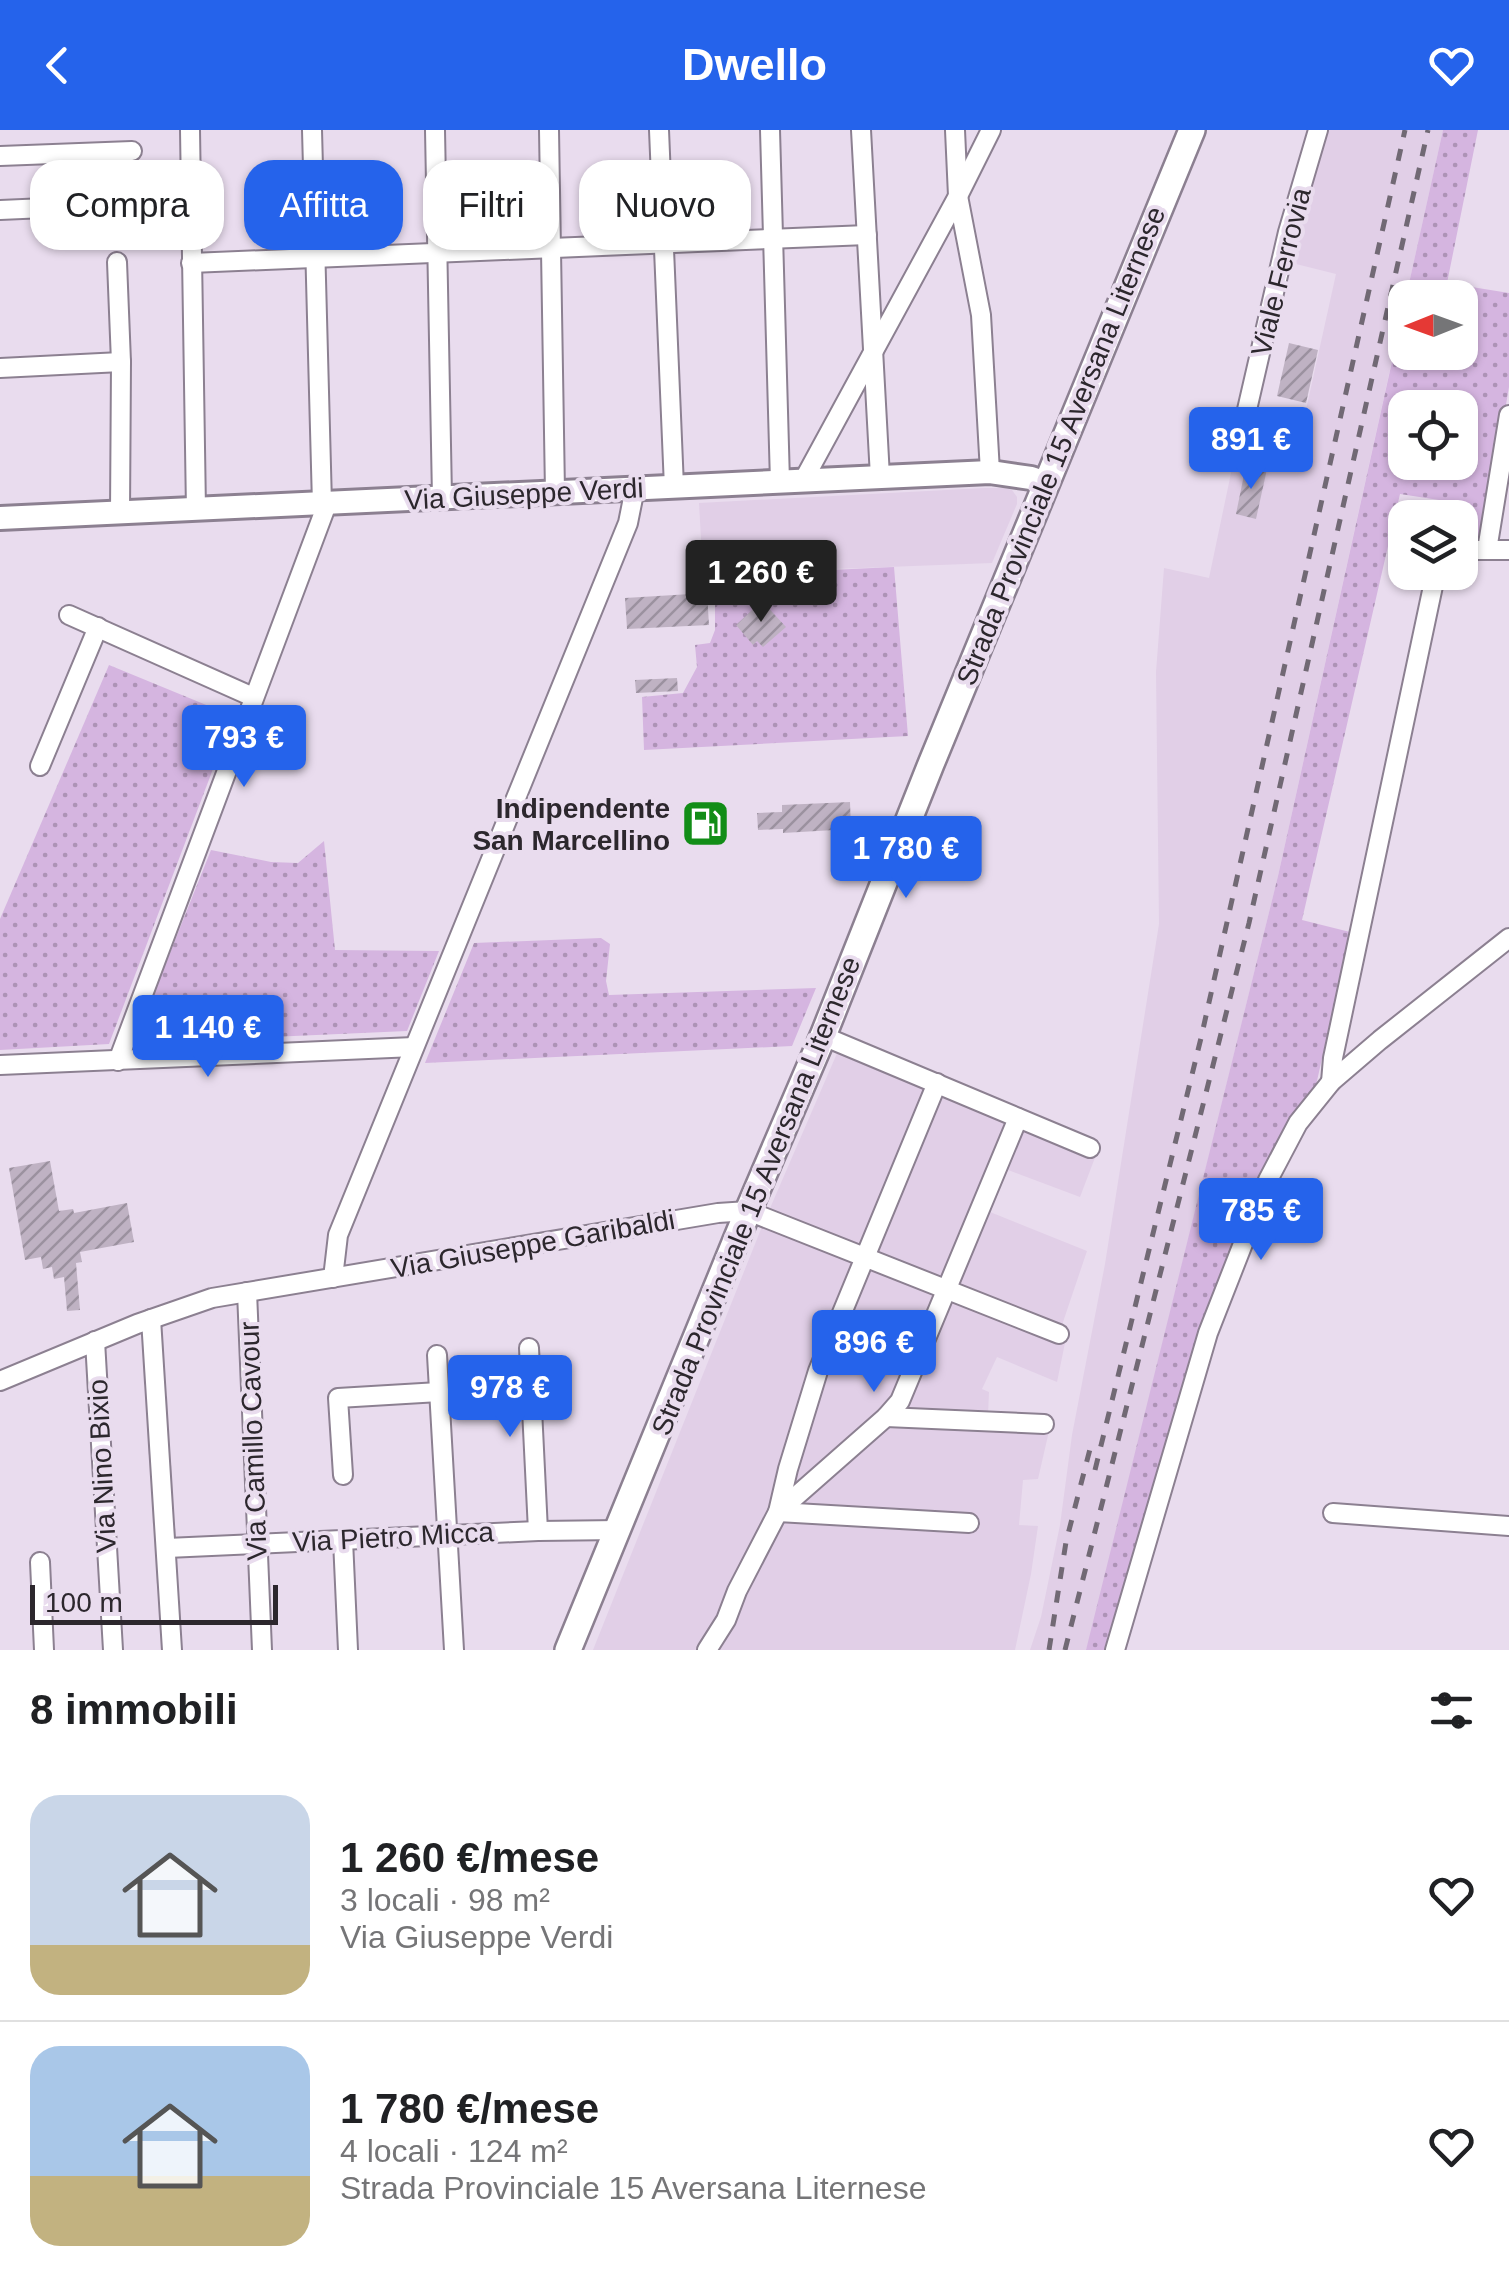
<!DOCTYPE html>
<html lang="it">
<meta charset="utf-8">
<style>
:root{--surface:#fff;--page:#f6f6f6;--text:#202124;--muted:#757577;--line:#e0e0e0;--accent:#2563eb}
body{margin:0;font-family:Helvetica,sans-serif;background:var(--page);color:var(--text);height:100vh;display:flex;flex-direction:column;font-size:38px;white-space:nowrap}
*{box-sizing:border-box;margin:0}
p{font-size:32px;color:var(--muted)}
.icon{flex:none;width:55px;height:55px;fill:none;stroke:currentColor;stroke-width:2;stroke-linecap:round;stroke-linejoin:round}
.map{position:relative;height:1520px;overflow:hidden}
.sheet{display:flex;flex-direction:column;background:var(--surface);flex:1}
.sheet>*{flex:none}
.banner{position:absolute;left:30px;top:30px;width:1000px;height:90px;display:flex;gap:20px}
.needle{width:65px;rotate:269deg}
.buttons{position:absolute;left:1388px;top:150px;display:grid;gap:20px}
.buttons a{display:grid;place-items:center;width:90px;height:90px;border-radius:20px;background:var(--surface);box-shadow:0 2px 8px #0004;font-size:50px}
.scale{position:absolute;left:30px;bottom:25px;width:248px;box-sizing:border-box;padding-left:10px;border:5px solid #2c272d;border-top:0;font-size:28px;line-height:35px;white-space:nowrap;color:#2c272d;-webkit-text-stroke:8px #e9dcee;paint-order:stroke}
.price{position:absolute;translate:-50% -85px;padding:0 22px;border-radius:10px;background:var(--accent);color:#fff;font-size:32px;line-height:65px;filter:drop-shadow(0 2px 5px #0008)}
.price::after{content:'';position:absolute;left:50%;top:60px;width:30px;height:22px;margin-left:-15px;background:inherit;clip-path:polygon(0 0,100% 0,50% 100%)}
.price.active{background:#222;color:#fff}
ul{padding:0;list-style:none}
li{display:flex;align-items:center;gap:30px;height:250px;padding:0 30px}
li+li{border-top:2px solid var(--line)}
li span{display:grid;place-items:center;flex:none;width:280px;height:200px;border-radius:30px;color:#555}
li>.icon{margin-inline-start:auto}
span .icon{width:120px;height:120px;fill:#fffc;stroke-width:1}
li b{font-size:42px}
h2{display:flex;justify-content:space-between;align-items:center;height:120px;padding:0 30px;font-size:42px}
.tag{padding:0 35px;border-radius:30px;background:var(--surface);box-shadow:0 2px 8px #0004;font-size:35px;line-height:90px}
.tag.active{background:var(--accent);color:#fff}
header{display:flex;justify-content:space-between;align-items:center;height:130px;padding:0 30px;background:var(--accent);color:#fff;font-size:45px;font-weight:600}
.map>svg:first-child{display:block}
</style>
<header><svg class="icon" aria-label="back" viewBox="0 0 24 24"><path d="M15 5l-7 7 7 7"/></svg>Dwello<svg class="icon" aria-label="heart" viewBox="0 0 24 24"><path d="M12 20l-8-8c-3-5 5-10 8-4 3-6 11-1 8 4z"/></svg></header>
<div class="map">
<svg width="1509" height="1520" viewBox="0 0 1509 1520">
<defs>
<pattern id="grass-dots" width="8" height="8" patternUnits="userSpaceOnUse" patternTransform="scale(2.5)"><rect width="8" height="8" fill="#d5b5e0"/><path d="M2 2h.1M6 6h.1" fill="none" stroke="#ad93b6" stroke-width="1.8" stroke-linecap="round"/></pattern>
<pattern id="building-hatch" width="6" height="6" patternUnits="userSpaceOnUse" patternTransform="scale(2.5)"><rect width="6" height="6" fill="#bfb2c3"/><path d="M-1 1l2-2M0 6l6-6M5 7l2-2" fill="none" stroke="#9b919f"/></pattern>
</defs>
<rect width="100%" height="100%" fill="#e9dcee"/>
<g fill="#e1cfe7">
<polygon points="1325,0 1443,0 1278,746 1089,1511 1086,1520 1030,1520 1041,1487 1060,1395 1072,1305 1105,1134 1159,794 1156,542 1164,438 1209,448 1239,305 1298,316 1336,144 1288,132"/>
<polygon points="984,358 1005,358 1012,360 1017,367 1017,374 992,433 703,444 699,373"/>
<polygon points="838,921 1096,1025 1080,1067 1008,1040 990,1082 1087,1121 1061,1198 1067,1203 1057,1252 997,1227 982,1259 989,1262 988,1285 1052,1288 1038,1349 1023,1350 1019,1395 1038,1396 1031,1444 1015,1520 593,1520 761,1099"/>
</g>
<g fill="url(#grass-dots)" fill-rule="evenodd">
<path d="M1443,0H1478L1447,153L1509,163V257L1483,411L1460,412V388L1449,387L1452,372L1400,364L1302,790L1350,802L1315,960L1296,982L1280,1005L1199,1200L1104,1520H1086L1278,746L1405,173V222H1460V168L1406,167ZM1405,278H1460V332H1405Z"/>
<polygon points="894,437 908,606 644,620 642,567 683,563 697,537 695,515 710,513 715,500 715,457 750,455 749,444"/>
<polygon points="109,535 233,586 109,914 0,920 0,789"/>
<polygon points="324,711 335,820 439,821 407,901 139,913 136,908 211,720 271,732 298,733"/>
<polygon points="601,808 610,814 606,851 609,865 816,858 792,916 425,933 474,813"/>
</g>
<g fill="url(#building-hatch)">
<polygon points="1289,213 1318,220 1306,273 1277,266"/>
<polygon points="1246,335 1267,339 1256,389 1236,384"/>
<polygon points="707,463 709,495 627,499 625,468"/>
<polygon points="762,471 786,497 763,517 757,511 753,515 736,495"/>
<polygon points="677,548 678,561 636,563 635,550"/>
<polygon points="850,672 851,699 783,703 783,699 758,700 757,683 782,682 782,675"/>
<polygon points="50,1031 59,1081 73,1079 74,1083 127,1073 134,1112 80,1122 82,1132 76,1133 80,1180 67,1181 64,1147 54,1149 52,1137 43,1139 41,1127 25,1130 9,1038"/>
</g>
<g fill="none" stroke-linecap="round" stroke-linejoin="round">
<defs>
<g id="minor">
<polyline points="190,0 196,380"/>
<polyline points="312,0 322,374"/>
<polyline points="435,0 442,367"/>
<polyline points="549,0 555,362"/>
<polyline points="659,0 674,357"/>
<polyline points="770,0 780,352"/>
<polyline points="861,0 880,347"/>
<polyline points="955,0 958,66 981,185 990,342"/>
<polyline points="0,26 132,21"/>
<polyline points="0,80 90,76"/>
<polyline points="117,132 121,232 120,383"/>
<polyline points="191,133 867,105"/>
<polyline points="0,238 121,232"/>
<polyline points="1246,284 1288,102 1318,0"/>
<polyline points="803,351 958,66 991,0"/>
<polyline points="1460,420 1509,420"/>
<polyline points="1487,420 1509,285"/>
<polyline points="69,485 253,567"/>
<polyline points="40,636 98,497"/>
<polyline points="823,906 1090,1018"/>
<polyline points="118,931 327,374"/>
<polyline points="0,935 414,917"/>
<polyline points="1331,952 1333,928 1436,442"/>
<polyline points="937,953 818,1241 788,1339 778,1382 969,1393"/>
<polyline points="333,1148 338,1105 628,393 635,358"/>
<polyline points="247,1162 262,1520"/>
<polyline points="151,1189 172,1520"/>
<polyline points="95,1211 113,1520"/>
<polyline points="529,1218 538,1401"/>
<polyline points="437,1225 454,1520"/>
<polyline points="0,1251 137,1194 212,1168 718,1083 748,1081 1059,1204"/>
<polyline points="886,1287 1044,1294"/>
<polyline points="343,1345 338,1268 439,1262"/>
<polyline points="1333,1383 1509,1396"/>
<polyline points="343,1410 348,1520"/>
<polyline points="167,1418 538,1401 619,1400"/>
<polyline points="40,1432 44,1520"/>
<polyline points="707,1520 726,1490 737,1461 778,1382 886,1287 900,1271 1018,988"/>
<polyline points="1115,1520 1208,1203 1268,1050 1298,993 1331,952 1380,910 1509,808"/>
</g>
<polyline id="tertiary" points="0,388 990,342 1031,348 1046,353"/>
<polyline id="secondary" points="568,1520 748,1081 823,906 931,634 1192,0"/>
</defs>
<use href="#minor" stroke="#8c8091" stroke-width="22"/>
<use href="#tertiary" stroke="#8c8091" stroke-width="28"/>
<use href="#secondary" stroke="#8c8091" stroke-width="30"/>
<use href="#minor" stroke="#fff" stroke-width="18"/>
<use href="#tertiary" stroke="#fff" stroke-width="22"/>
<use href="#secondary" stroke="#fff" stroke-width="25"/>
<g stroke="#716974" stroke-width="5" stroke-dasharray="12 12" stroke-linecap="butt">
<polyline points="1095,1340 1201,908 1405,0"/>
<polyline points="1049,1520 1066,1412 1090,1319"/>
<polyline points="1065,1520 1249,793 1428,0"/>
</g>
</g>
<defs>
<symbol id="fuel-square" viewBox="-11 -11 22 22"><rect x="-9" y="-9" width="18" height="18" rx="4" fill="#128d17" stroke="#e9dcee"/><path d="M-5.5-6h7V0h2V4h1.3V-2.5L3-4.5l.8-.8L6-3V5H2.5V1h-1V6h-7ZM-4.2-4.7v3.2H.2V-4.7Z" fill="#fff"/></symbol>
</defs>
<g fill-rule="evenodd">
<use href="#fuel-square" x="678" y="666" width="55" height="55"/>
</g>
<g text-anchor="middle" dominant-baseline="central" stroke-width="8" stroke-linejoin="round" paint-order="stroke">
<g font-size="28" fill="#2c272d" stroke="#e9dcee">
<text transform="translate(1281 142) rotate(-76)">Viale Ferrovia</text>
<text transform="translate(1061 316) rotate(-68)">Strada Provinciale 15 Aversana Liternese</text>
<text transform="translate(524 364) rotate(-3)">Via Giuseppe Verdi</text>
<text transform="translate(756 1066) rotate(-68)">Strada Provinciale 15 Aversana Liternese</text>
<text transform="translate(533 1114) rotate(-10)">Via Giuseppe Garibaldi</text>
<text transform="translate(253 1311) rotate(-92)">Via Camillo Cavour</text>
<text transform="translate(102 1336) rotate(-93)">Via Nino Bixio</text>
<text transform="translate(393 1407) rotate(-3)">Via Pietro Micca</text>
</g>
<g font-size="28" font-weight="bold" fill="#2c272d" stroke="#e9dcee" text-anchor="end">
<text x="670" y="678">Indipendente<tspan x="670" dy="32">San Marcellino</tspan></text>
</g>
</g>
</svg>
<div class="buttons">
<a><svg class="needle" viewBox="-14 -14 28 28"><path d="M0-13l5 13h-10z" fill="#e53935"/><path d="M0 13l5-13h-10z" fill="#757577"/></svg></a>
<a><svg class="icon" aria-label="locate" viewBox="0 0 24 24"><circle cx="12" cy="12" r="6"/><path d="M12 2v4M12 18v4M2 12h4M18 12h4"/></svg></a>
<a><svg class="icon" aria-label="layers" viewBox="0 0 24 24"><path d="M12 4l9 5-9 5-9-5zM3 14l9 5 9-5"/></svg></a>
</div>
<div class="scale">100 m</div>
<b class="price" style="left:1251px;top:362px">891 €</b>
<b class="price active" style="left:761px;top:495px">1 260 €</b>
<b class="price" style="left:244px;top:660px">793 €</b>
<b class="price" style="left:906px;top:771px">1 780 €</b>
<b class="price" style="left:208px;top:950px">1 140 €</b>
<b class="price" style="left:1261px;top:1133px">785 €</b>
<b class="price" style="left:874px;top:1265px">896 €</b>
<b class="price" style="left:510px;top:1310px">978 €</b>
<div class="banner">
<a class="tag">Compra</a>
<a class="tag active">Affitta</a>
<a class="tag">Filtri</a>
<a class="tag">Nuovo</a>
</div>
</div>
<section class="sheet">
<h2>8 immobili<svg class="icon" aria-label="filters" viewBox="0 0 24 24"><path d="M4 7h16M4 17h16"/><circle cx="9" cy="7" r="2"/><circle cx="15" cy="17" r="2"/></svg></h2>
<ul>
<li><span style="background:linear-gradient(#c9d6e8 75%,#c2b280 0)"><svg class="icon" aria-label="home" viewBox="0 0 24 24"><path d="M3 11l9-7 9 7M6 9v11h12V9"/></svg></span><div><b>1 260 €/mese</b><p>3 locali · 98 m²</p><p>Via Giuseppe Verdi</p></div><svg class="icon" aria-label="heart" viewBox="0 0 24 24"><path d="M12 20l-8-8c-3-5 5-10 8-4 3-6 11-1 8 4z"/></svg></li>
<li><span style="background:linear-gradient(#a9c7e8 65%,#c2b280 0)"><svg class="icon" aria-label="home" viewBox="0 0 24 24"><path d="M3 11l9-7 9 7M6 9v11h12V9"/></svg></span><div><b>1 780 €/mese</b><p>4 locali · 124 m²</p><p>Strada Provinciale 15 Aversana Liternese</p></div><svg class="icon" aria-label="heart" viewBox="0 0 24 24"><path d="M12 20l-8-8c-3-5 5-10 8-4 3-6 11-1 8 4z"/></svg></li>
</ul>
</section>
